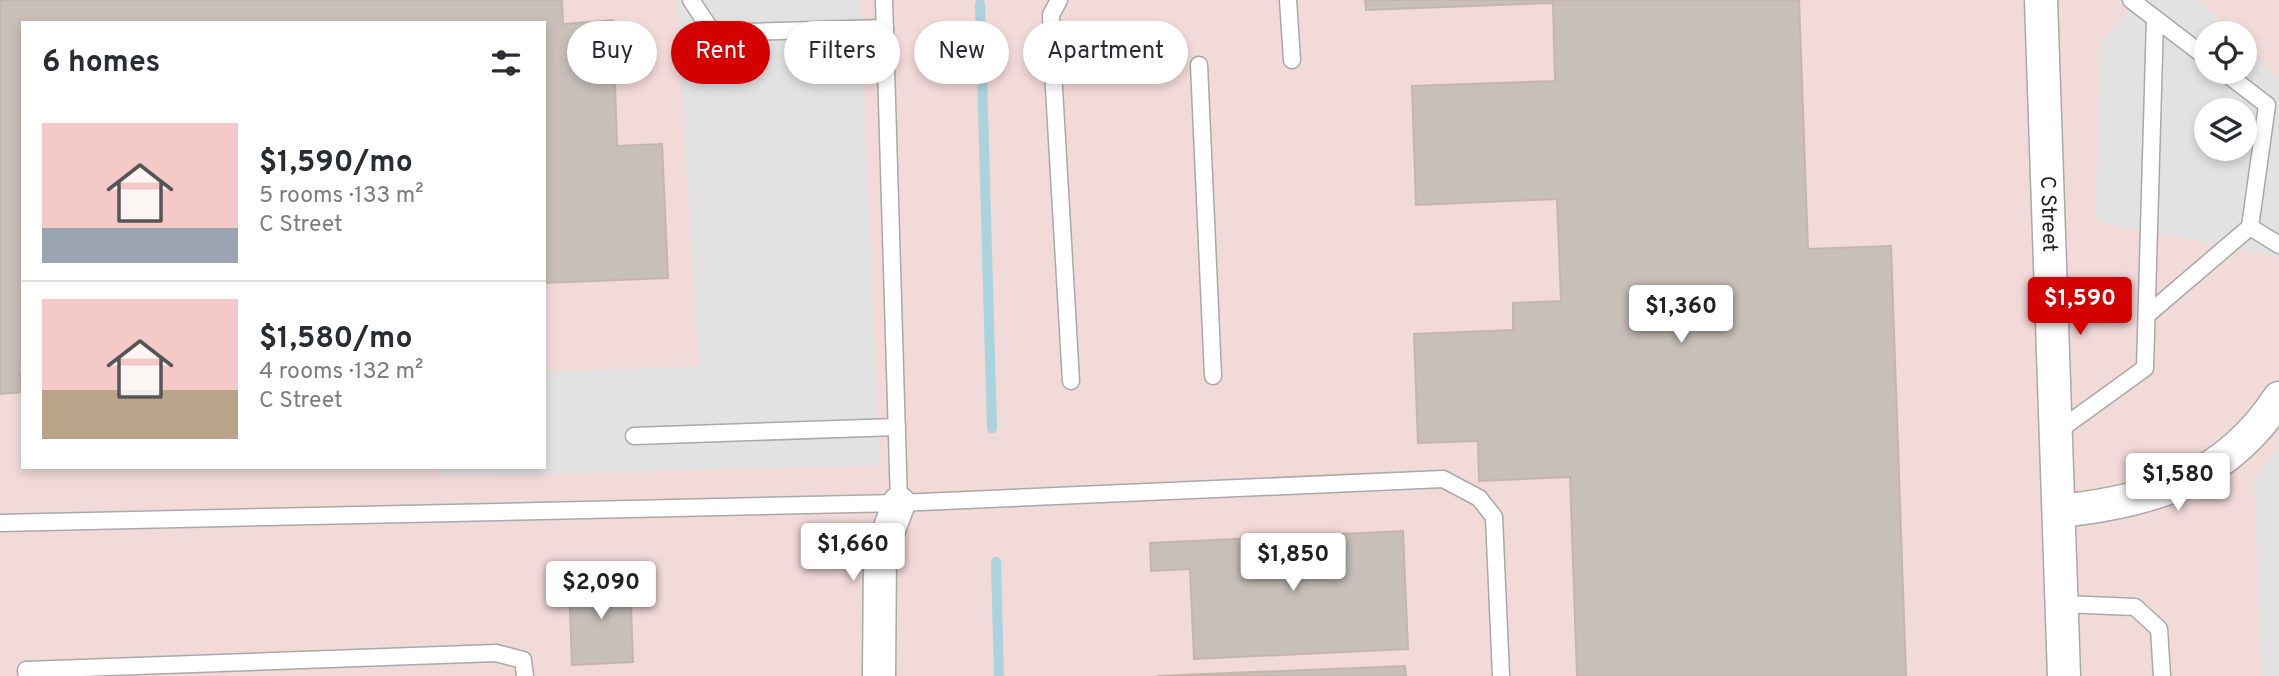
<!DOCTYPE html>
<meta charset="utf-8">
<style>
:root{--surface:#fff;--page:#f2f2f3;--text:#2b2b33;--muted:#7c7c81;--line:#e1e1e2;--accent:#d40000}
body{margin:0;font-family:Overpass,sans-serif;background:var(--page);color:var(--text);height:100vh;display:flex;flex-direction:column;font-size:26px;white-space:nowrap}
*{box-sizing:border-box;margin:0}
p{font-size:23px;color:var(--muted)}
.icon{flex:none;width:38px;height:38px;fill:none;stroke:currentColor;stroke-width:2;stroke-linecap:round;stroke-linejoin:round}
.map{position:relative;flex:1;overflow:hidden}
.drawer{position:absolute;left:21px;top:21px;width:525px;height:448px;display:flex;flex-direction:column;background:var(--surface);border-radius:0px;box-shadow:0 4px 10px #0003}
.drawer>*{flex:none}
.hud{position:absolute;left:567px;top:21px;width:665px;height:63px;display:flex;gap:14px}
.buttons{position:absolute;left:2194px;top:21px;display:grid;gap:14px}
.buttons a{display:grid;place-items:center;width:63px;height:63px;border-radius:50%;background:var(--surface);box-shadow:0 4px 10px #0003;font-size:35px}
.price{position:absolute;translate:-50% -60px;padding:0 16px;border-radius:7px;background:#fff;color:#222;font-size:23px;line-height:46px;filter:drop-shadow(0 2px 4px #0008)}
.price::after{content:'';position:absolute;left:50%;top:42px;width:21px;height:16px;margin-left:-10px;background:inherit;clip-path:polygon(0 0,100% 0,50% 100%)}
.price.on{background:var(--accent);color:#fff}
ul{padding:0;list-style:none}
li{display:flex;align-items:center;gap:21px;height:175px;padding:0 21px}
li+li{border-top:2px solid var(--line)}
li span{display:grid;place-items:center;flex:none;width:196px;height:140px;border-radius:0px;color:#555}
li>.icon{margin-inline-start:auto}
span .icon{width:84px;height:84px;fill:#fffc;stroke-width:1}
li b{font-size:30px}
h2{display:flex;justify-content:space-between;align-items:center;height:84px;padding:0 21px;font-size:30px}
.tag{padding:0 24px;border-radius:32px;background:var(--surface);box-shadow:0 4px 10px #0003;font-size:24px;line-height:63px}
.tag.on{background:var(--accent);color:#fff}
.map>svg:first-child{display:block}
</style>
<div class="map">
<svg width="2279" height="676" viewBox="0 0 2279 676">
<rect width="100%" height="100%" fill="#f2efe9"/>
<path fill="#f2dad9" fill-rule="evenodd" d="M0,0H2279V676H0ZM23,23H544V467H23ZM2207,33H2245V72H2207ZM2207,110H2245V149H2207Z"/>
<g fill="#e2e2e2" fill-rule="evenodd">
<polygon points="676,0 860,0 880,466 439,476 438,467 544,467 544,371 699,367"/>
<path d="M2139,0H2199L2232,33H2207V72H2245V46L2279,80V257L2095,221L2101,42ZM2207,110H2245V149H2207Z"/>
<polygon points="2279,444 2279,676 2262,676 2254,481"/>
</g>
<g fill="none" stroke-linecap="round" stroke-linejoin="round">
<g stroke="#aad3df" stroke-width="10">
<polyline points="980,4 992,428"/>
<polyline points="996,562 999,676"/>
</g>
</g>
<g fill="#c7bfb8" stroke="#c4b6ab" stroke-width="2">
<polygon points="0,0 562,0 563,24 613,20 617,146 662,144 668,278 544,283 544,23 23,23 23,366 19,366 22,392 0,394"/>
<polygon points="1365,0 1799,0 1808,249 1891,246 1906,676 1577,676 1570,477 1479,481 1478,441 1418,443 1414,334 1513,330 1513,303 1561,301 1557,199 1416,205 1412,86 1555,81 1553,3 1366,10"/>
<polygon points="1403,531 1408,649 1194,659 1190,569 1151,571 1150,543"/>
<polygon points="630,578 633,662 572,665 569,580"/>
<polygon points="1405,666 1406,676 1157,676"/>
</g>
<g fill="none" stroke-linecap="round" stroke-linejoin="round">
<defs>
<g id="lane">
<polyline points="691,0 713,33 885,28"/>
<polyline points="884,0 899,503"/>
<polyline points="1059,0 1051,15 1053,71 1071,381"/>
<polyline points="1288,0 1292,60"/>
<polyline points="2131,0 2207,58"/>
<polyline points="1199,65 1213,376"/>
<polyline points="2224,72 2267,105 2250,227 2279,245"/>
<polyline points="2147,315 2250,227"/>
<polyline points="2058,431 2145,368 2155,19"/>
<polyline points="634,436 897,427"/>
<polyline points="0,523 899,503 1443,479 1479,498 1494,517 1501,676"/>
<polyline points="2063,604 2135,607 2159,629 2162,676"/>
<polyline points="27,676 26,670 496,653 523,660 525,676"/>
</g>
<g id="street">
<path id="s1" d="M2041,0L2064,676"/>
<path d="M2061,511C2153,501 2226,479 2279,398"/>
<polyline points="879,676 880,554 899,503"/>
</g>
</defs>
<use href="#lane" stroke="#a9a9a9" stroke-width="19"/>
<use href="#street" stroke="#a9a9a9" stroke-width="35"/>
<use href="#lane" stroke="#fff" stroke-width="16"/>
<use href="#street" stroke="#fff" stroke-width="32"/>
</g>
<g text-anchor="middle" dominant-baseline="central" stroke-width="5" stroke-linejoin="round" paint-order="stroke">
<g font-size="21" fill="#222" stroke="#fff">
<text stroke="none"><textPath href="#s1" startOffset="214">C Street</textPath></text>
</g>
</g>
</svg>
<div class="buttons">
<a><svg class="icon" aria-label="locate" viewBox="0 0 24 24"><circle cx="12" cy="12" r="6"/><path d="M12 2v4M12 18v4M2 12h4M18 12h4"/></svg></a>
<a><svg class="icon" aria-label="layers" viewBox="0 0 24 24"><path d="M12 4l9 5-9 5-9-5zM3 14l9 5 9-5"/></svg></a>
</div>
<b class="price on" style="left:2080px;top:337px">$1,590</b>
<b class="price" style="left:1681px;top:345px">$1,360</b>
<b class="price" style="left:2178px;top:513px">$1,580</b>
<b class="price" style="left:853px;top:583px">$1,660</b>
<b class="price" style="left:1293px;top:593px">$1,850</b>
<b class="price" style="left:601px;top:621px">$2,090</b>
<div class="hud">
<a class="tag">Buy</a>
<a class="tag on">Rent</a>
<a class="tag">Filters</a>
<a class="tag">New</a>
<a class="tag">Apartment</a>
</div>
<section class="drawer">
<h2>6 homes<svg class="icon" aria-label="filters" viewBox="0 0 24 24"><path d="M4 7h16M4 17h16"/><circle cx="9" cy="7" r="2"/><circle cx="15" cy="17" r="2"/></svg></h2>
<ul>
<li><span style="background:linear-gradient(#f6c9c9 75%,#9aa5b1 0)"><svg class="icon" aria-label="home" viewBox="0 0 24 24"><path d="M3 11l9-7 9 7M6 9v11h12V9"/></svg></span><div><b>$1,590/mo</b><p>5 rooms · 133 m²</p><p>C Street</p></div></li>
<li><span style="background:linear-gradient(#f6c9c9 65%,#b9a48a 0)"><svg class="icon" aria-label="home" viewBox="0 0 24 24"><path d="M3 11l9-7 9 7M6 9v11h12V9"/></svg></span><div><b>$1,580/mo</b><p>4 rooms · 132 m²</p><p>C Street</p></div></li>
</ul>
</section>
</div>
